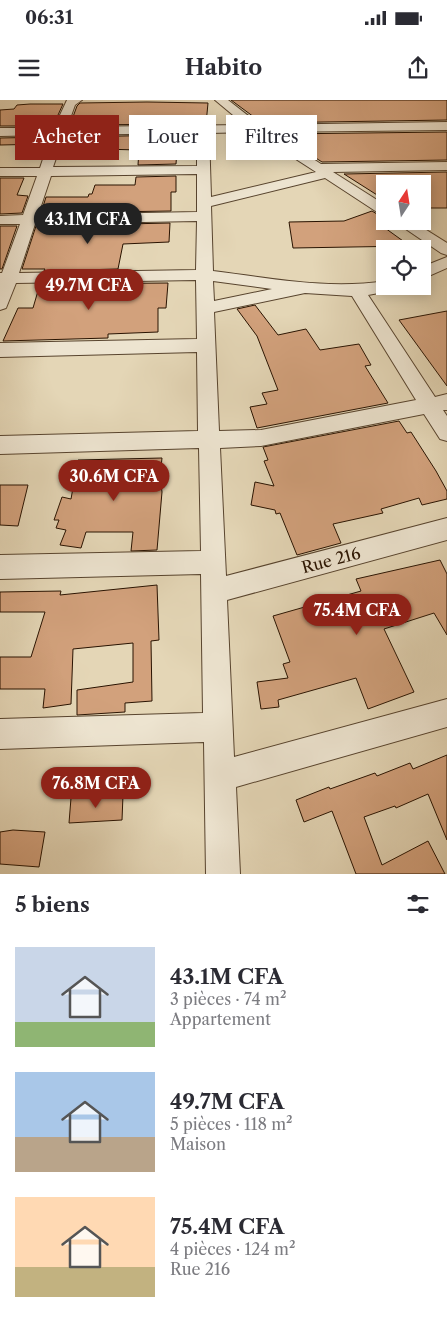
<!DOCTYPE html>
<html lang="fr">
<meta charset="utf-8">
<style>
:root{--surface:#fff;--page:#f2f2f3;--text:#2b2b33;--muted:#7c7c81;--accent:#8f2418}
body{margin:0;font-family:"Libre Caslon Text",serif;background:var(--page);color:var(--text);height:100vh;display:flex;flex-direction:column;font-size:19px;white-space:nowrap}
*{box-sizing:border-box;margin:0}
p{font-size:16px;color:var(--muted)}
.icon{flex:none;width:28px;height:28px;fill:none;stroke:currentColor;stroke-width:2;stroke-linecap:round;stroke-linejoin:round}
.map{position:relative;height:774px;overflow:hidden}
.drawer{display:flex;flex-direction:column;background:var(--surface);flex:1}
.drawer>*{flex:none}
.top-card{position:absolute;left:15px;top:15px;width:418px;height:45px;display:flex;gap:10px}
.needle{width:32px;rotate:12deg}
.tools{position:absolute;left:376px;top:75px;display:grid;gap:10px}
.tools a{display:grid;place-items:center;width:55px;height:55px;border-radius:0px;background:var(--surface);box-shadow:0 2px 12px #0003;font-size:25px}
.price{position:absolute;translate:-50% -42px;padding:0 11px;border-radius:18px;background:var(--accent);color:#fff;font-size:16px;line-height:32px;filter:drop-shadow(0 1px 2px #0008)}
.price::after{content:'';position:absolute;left:50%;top:30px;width:15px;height:11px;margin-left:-8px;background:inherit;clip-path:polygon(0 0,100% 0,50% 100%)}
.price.selected{background:#222;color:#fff}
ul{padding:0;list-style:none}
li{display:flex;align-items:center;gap:15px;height:125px;padding:0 15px}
li span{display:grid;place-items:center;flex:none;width:140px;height:100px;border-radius:0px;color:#555}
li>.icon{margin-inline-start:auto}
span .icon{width:60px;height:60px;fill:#fffc;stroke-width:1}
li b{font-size:21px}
h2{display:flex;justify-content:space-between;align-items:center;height:60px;padding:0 15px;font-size:21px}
.pill{padding:0 18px;border-radius:0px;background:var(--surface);box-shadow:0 2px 12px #0003;font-size:18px;line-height:45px}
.pill.selected{background:var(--accent);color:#fff}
.status{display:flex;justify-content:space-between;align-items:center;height:35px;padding:0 25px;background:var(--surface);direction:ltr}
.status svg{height:14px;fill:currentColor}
header{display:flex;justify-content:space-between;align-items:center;height:65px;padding:0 15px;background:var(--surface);font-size:22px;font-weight:700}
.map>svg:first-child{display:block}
</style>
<div class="status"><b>06:31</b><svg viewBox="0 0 49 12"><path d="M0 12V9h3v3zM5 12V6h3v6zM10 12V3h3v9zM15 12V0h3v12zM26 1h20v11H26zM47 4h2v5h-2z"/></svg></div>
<header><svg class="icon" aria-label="menu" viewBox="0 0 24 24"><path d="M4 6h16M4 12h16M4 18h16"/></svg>Habito<svg class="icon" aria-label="share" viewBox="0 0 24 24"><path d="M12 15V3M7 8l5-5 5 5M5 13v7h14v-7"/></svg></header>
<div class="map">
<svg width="447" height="774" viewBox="0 0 447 774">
<rect width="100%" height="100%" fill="#e4d6b6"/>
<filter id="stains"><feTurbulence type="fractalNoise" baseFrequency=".004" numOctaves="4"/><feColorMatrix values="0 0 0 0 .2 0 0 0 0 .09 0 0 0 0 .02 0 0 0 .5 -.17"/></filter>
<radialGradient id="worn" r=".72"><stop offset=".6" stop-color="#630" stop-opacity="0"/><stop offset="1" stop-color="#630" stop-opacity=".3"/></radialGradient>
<g fill="#d2a17c" stroke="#291301">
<polygon points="231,0 447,0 447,20 262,23"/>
<polygon points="147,2 208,3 206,24 70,25 77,6 80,3"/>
<polygon points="30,4 63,4 53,26 0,26 0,10 14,9 17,5"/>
<polygon points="447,32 447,60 322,62 279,34"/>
<polygon points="178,35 176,64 138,65 139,50 100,49 102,45 62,45 65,37"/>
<polygon points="48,37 46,44 0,45 0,38"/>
<polygon points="447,72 447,108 422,108 422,84 385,84 385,100 344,74"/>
<polygon points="176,76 176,92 171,92 171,111 41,113 46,97 88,97 89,94 92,94 95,85 135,85 136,77"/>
<polygon points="0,78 24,78 17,95 28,96 22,113 0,114"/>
<polygon points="372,111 385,119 385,128 410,146 293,148 289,122 344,121"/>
<polygon points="170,123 169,142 123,144 118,169 44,171 45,169 22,169 36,126"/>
<polygon points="0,126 17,126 2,169 0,169"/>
<polygon points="168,183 166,208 158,208 158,232 108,234 108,238 3,241 18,208 33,208 40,184"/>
<polygon points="255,205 278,235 306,229 320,250 359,244 371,265 365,266 388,303 257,328 250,307 267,304 262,293 278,290 257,236 237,209"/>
<polygon points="447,211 447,286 399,220"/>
<polygon points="399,321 407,333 411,332 436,371 447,391 447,399 422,405 419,398 381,409 383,413 333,424 341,443 297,455 280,413 276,414 275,410 251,405 255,382 274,386 264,361 268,360 263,347"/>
<polygon points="162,358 160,376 162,392 157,450 131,451 133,432 86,432 81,448 60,445 66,430 56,428 59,420 54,420 62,397 71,399 78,360"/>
<polygon points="0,385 28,385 18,426 0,425"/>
<polygon points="440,460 447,474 447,535 434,513 384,529 414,592 368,609 356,578 278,600 279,607 261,609 257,582 288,578 283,564 290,562 273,516 361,491 356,479"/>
<polygon points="157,485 159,540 151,541 152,601 125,603 125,612 77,615 77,590 133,582 133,543 73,549 71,604 43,608 45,589 0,589 0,557 31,557 45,512 0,512 0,492 61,491 60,495"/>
<polygon points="447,655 447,740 428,694 396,708 395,706 364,717 382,765 428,741 445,774 356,774 332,711 304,722 296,700 329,687 330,689 375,673 377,676 410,663 413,669"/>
<polygon points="123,695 122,720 69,723 71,698"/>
<polygon points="13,730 45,732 39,767 0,764 0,732"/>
</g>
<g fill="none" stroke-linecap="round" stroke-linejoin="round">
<defs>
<g id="minor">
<path d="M67,0H82L75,5L67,27L245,25L215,0H228L260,25L447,22V30L271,32L321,64L447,62V70L333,72L385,105V115L380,114L325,78L211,106L213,171C270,178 328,190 385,181V186H397L395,190L368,195L435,297L447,294V310H443L447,316V341L440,339L424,314L261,346L220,348L226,476L447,418V440L227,500L234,657L447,599V627L236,687L240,774H206L204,642L0,649V619L203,613L201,474L0,479V455L201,451L199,348L0,354V336L198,331L197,252L0,257V243L197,239L196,180L16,183L6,208L0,210V173H2L20,124H0V116L23,115L37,76H0V68H40L51,35L0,36V28H54ZM254,32L316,72L211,97L209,33ZM197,33V66L53,67L64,35ZM197,74V112L38,115L51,76ZM197,121L196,170L19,173L35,124ZM213,181L272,189L214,201ZM305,193L352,196L416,300L261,330L219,331L214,212Z"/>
<polygon points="394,121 412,121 447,143 447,155 441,153"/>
<polygon points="447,157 447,168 422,179 422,167"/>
</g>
</defs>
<use href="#minor" stroke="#58442e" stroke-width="2"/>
<use href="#minor" fill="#ede4d0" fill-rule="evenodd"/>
</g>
<g text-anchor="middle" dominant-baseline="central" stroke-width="4.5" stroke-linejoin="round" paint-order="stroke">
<g font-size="16" fill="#291301" stroke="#ede4d0">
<text transform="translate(331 460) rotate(-15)">Rue 216</text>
</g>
</g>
<rect width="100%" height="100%" filter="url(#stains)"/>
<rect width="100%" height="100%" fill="url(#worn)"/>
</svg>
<div class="tools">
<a><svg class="needle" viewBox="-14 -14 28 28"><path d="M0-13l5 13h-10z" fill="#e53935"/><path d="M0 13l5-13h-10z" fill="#7c7c81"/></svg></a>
<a><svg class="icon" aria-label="locate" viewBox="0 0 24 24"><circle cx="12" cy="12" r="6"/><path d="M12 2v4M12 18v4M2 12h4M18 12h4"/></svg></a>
</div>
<b class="price selected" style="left:88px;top:145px">43.1M CFA</b>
<b class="price" style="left:89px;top:211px">49.7M CFA</b>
<b class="price" style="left:114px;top:402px">30.6M CFA</b>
<b class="price" style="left:357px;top:536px">75.4M CFA</b>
<b class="price" style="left:96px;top:709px">76.8M CFA</b>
<div class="top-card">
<a class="pill selected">Acheter</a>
<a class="pill">Louer</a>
<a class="pill">Filtres</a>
</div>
</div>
<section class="drawer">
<h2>5 biens<svg class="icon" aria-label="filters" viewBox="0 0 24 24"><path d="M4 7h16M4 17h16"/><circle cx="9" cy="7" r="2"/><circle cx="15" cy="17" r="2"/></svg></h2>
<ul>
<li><span style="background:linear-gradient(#c9d6e8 75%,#8fb573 0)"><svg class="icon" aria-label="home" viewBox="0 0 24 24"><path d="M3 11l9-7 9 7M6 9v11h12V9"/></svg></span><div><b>43.1M CFA</b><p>3 pièces · 74 m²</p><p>Appartement</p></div></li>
<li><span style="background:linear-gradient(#a9c7e8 65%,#b9a48a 0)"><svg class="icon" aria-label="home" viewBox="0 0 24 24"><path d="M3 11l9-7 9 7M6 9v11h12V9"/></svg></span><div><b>49.7M CFA</b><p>5 pièces · 118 m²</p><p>Maison</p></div></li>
<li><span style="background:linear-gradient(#ffd9b3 70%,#c2b280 0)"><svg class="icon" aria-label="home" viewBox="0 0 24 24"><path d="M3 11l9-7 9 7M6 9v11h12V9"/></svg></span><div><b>75.4M CFA</b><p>4 pièces · 124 m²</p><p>Rue 216</p></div></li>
</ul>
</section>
